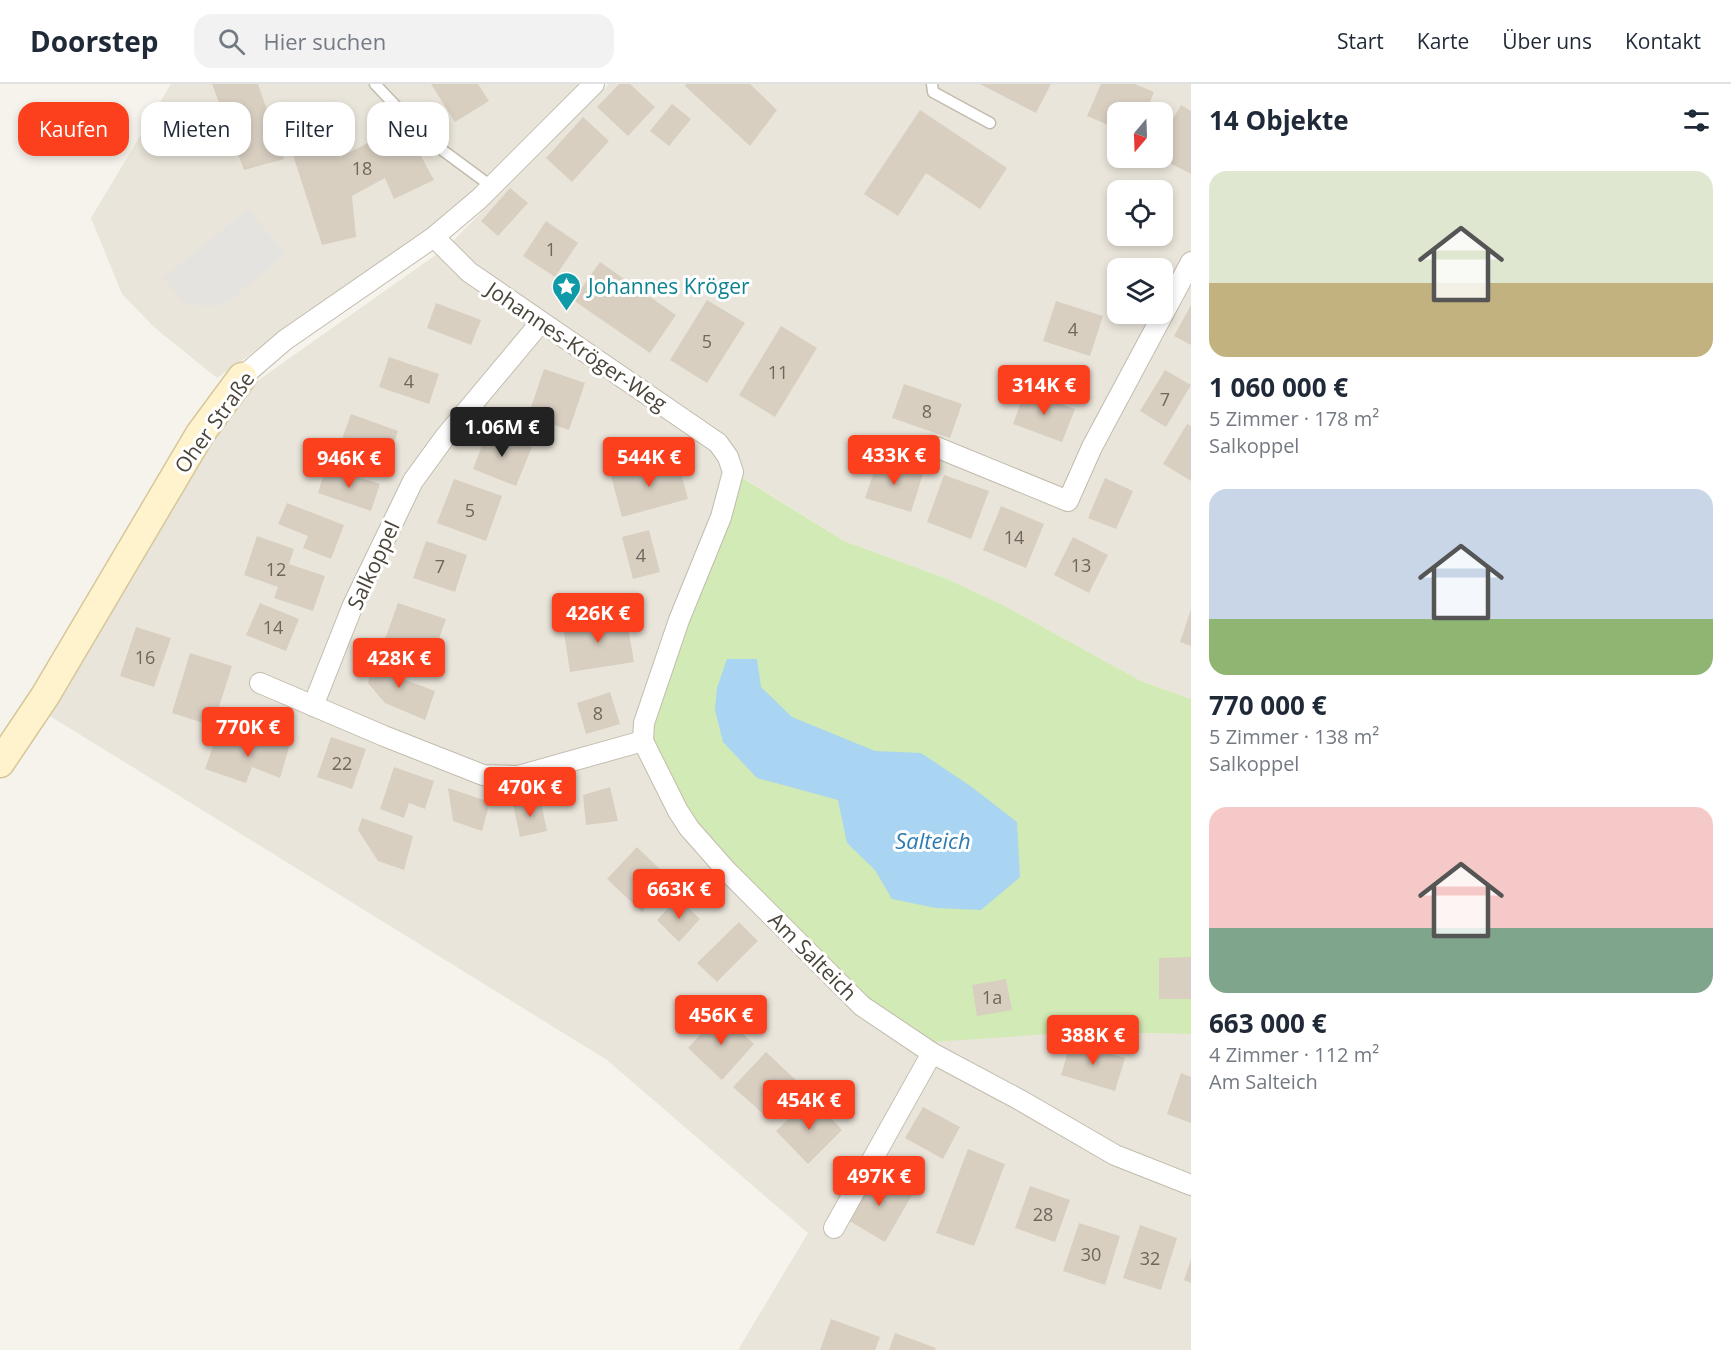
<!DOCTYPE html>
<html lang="de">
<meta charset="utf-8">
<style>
:root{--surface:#fff;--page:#f2f2f3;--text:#1f2937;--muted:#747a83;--line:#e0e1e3;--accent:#fc3f1d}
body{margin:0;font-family:"Open Sans",sans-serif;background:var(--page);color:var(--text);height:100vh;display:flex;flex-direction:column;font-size:22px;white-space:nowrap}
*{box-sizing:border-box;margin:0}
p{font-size:20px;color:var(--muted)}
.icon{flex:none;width:33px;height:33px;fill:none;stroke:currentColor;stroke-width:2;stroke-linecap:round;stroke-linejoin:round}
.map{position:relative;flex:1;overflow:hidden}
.panel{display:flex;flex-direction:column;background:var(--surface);width:540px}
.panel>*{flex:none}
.banner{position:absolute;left:18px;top:18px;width:570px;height:54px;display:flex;gap:12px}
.needle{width:39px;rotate:199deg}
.buttons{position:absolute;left:1107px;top:18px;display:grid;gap:12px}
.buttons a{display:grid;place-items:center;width:66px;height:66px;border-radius:12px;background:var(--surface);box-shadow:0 3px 9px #0003;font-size:30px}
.price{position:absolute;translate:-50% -51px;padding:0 14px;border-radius:6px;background:var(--accent);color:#fff;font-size:20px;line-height:39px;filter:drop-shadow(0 2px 3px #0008)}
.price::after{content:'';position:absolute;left:50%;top:36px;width:18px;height:14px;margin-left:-9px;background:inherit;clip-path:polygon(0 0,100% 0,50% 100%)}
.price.selected{background:#222;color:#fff}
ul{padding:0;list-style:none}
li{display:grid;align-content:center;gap:12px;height:318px;padding:0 18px}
li span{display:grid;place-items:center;height:186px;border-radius:18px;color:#555}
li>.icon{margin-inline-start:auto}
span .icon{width:108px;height:108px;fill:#fffc;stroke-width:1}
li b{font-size:26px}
h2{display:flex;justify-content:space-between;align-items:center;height:72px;padding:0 18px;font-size:26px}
.tag{padding:0 21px;border-radius:18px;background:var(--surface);box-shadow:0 3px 9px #0003;font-size:21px;line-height:54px}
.tag.selected{background:var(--accent);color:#fff}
header{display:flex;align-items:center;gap:36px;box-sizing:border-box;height:84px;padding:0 30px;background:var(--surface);border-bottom:2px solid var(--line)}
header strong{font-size:28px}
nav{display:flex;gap:33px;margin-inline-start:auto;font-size:21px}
.search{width:420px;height:54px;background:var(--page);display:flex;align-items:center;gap:15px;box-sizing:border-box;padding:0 21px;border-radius:18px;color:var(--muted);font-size:22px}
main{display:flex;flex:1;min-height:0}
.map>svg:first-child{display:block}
</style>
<header>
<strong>Doorstep</strong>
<div class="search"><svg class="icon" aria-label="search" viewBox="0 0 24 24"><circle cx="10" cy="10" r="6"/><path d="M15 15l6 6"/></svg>Hier suchen</div>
<nav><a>Start</a><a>Karte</a><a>Über uns</a><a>Kontakt</a></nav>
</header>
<main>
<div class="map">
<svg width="1191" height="1266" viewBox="0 0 1191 1266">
<rect width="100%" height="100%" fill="#f6f3ec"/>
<g fill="#eae5da" fill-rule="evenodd">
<polygon points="171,0 579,0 440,138 217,294 155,244 122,210 91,134"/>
<path d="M609,0H1191V615L1141,597L1003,521L945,494L844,457L734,388L1080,948L1191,950V1266H738L808,1149L607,976L45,629L211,358L250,302L447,163ZM1118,28H1162V74H1118ZM1118,106H1162V152H1118ZM1118,184H1162V230H1118Z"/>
</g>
<polygon fill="#d2eab5" points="733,388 844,457 945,494 1003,521 1141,597 1191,615 1191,950 1080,948 932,958 862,922 678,727 644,639"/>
<polygon fill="#e5e3e0" points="248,125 286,170 228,218 214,222 185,220 163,194"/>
<polygon fill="#a9d4f2" points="727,575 757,575 761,603 792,633 875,667 921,669 969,701 1017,738 1020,793 981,826 936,824 892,815 875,786 847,759 838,716 757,694 723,658 715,626 717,604"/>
<g fill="#d8cfc1">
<polygon points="212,0 258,0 284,75 244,86"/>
<polygon points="431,0 478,0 489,17 455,38"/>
<polygon points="619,0 630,0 655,23 628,52 597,23"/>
<polygon points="686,0 750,0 777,26 750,62 685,2"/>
<polygon points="980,0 1051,0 1036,29"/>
<polygon points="1101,0 1135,0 1154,8 1146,28 1118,28 1118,45 1087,32"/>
<polygon points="672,20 691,35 669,62 650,47"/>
<polygon points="1181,21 1191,27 1191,90 1162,75 1162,54"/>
<polygon points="396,26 434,96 394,115 385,94 352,112 356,153 322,161 293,71 330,55 340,73 380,53 370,38"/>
<polygon points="920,26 1007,84 980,125 926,89 898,132 864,110"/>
<polygon points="583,33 609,57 572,98 546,74"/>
<polygon points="510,104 528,119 498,152 481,137"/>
<polygon points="546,137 578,159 555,193 523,172"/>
<polygon points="600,178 676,231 650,269 573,216"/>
<polygon points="707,216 745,239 707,299 670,276"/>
<polygon points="1056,217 1103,232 1090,272 1043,257"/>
<polygon points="436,219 481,236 471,261 427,244"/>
<polygon points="1191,221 1191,261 1174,252"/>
<polygon points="781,242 817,264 775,333 739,311"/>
<polygon points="389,273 439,290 429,320 379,303"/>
<polygon points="544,285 585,299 569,346 528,332"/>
<polygon points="1165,286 1191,301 1166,343 1140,327"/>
<polygon points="904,300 962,320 950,354 892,334"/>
<polygon points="1025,307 1075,325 1062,358 1013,340"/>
<polygon points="351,330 398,347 388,375 341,358"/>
<polygon points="1187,340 1191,342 1191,397 1163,380"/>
<polygon points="488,346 532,363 516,402 473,385"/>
<polygon points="677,375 688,415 622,433 611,392"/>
<polygon points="878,376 923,390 911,428 865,414"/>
<polygon points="326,383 380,400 371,427 318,409"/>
<polygon points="944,391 989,407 971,455 927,438"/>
<polygon points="1105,394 1133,407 1116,445 1088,434"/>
<polygon points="454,395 502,412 486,457 437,439"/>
<polygon points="287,419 344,441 331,475 303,464 308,452 278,440"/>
<polygon points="1001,422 1044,440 1026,484 983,466"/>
<polygon points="649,446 660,488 633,495 622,453"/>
<polygon points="257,452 294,465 289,480 325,492 313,527 274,514 278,503 244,491"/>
<polygon points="1073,453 1108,471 1089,509 1054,491"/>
<polygon points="426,457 467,471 455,508 413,494"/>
<polygon points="260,519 299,535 286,567 246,551"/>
<polygon points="398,519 446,535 433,572 385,555"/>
<polygon points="1191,525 1191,562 1180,558"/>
<polygon points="626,532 634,578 570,588 563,542"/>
<polygon points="136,543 171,554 154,603 120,592"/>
<polygon points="190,569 232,582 213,642 172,629"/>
<polygon points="375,572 403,581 398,593 435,607 425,636 385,619 368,599"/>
<polygon points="610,608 620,640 586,650 577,619"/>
<polygon points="258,651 290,660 280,694 252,683 246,699 205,685 216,653 253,666"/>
<polygon points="331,653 366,665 352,705 317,693"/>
<polygon points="394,683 434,697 425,725 409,719 404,734 380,725"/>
<polygon points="610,703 618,737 586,741 583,711"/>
<polygon points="448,704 490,718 482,747 453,737"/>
<polygon points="540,714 547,747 520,753 513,720"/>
<polygon points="362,734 413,752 404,786 378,777 358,746"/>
<polygon points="637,763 672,797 642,828 607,795"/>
<polygon points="678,814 700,835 679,858 657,836"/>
<polygon points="739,838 758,857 717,898 697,879"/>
<polygon points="1191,873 1191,915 1159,915 1159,874"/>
<polygon points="1006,895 1012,926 977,932 972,901"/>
<polygon points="720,929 754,960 722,996 688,964"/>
<polygon points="1071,958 1125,974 1115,1007 1061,991"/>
<polygon points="766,968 800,1000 768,1034 733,1003"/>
<polygon points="1181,989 1191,993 1191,1039 1167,1030"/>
<polygon points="811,1013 842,1046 808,1080 776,1047"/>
<polygon points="923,1023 960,1043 943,1075 905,1054"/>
<polygon points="968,1065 1005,1080 974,1162 936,1149"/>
<polygon points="873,1089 912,1111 885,1158 846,1135"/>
<polygon points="1030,1102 1070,1116 1055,1158 1015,1144"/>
<polygon points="1079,1139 1120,1152 1105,1201 1063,1187"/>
<polygon points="1140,1141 1177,1154 1161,1206 1123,1194"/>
<polygon points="1191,1175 1191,1199 1184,1196"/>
<polygon points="831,1235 880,1253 875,1266 820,1266"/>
<polygon points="895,1249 936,1264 935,1266 889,1266"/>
</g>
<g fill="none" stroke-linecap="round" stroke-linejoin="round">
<defs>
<g id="lane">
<polyline points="375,0 426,54 491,102"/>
<polyline points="932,0 933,8 990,39"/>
</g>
<g id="street">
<polyline points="434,153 469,188 718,359 728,373 733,388 721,433 679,536 644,639 643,657 678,727 689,744 726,786 862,922 932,969 1020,1016 1115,1071 1191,1101"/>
<polyline points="242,293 285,256 434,153 479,115 594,0"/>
<polyline points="936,363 1068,417 1092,363 1191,178"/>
<polyline points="260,599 384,652 483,691 518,692 643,657"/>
<polyline points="313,622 353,521 413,397 445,353 541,238"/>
<polyline points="834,1144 932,969"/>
</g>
<polyline id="secondary" points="0,679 45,612 200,350 242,293"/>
</defs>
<use href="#lane" stroke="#c2bbae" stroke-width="13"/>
<use href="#street" stroke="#c2bbae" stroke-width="22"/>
<use href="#secondary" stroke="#d6c79b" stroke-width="31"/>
<use href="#lane" stroke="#fff" stroke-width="10"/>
<use href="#street" stroke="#fff" stroke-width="20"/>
<use href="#secondary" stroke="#fff3cd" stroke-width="28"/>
</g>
<defs>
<symbol id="sight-pin" viewBox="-11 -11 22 30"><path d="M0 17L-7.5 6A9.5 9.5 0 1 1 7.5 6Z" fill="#0f9aa8" stroke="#fff"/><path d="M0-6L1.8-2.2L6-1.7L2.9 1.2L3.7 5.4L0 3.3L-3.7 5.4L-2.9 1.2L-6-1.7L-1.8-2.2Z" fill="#fff"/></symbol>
</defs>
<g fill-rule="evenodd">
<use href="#sight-pin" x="550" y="186" width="33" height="45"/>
</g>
<g text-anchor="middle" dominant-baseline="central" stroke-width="6" stroke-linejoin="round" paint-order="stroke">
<g font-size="18" fill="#6e675b">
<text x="362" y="84">18</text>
<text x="551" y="165">1</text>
<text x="1073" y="245">4</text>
<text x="707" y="257">5</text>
<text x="778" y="288">11</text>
<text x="409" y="297">4</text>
<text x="1165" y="315">7</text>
<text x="927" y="327">8</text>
<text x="470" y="426">5</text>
<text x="1014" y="453">14</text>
<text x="641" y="471">4</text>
<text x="1081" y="481">13</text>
<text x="440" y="482">7</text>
<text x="276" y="485">12</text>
<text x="273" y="543">14</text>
<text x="145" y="573">16</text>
<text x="598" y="629">8</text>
<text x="342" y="679">22</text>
<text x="992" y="913">1a</text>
<text x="1043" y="1130">28</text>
<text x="1091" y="1170">30</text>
<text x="1150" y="1174">32</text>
</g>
<g font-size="21" fill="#0d838f" stroke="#fff" text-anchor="start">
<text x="588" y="202">Johannes Kröger</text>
</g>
<g font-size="21" fill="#4b4439" stroke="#fff">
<text transform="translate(577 262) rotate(34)">Johannes-Kröger-Weg</text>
<text transform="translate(214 338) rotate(-54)">Oher Straße</text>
<text transform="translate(373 481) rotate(-65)">Salkoppel</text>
<text transform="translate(813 872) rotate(45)">Am Salteich</text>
</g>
<g font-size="22" font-style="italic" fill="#2e7ab2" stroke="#fff">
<text x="933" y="756">Salteich</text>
</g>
</g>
</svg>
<div class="buttons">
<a><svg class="needle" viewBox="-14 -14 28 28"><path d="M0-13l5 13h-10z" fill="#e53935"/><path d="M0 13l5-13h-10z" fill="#747a83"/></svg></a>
<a><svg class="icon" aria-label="locate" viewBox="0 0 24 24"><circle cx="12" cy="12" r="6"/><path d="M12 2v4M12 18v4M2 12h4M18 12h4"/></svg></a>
<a><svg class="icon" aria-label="layers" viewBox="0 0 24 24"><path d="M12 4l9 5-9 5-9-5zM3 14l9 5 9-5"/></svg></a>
</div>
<b class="price" style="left:1044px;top:332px">314K €</b>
<b class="price selected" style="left:502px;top:374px">1.06M €</b>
<b class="price" style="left:894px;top:402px">433K €</b>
<b class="price" style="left:649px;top:404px">544K €</b>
<b class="price" style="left:349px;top:405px">946K €</b>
<b class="price" style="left:598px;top:560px">426K €</b>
<b class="price" style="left:399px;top:605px">428K €</b>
<b class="price" style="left:248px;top:674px">770K €</b>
<b class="price" style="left:530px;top:734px">470K €</b>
<b class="price" style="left:679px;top:836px">663K €</b>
<b class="price" style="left:721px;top:962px">456K €</b>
<b class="price" style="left:1093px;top:982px">388K €</b>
<b class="price" style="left:809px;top:1047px">454K €</b>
<b class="price" style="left:879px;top:1123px">497K €</b>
<div class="banner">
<a class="tag selected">Kaufen</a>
<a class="tag">Mieten</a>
<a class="tag">Filter</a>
<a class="tag">Neu</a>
</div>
</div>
<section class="panel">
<h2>14 Objekte<svg class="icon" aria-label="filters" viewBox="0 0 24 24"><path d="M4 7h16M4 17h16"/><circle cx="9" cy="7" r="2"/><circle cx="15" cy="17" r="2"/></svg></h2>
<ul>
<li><span style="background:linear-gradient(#dfe7d0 60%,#c2b280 0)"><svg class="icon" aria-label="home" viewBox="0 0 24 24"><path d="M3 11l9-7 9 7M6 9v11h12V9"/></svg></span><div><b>1 060 000 €</b><p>5 Zimmer · 178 m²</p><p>Salkoppel</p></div></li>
<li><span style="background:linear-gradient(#c9d6e8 70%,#8fb573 0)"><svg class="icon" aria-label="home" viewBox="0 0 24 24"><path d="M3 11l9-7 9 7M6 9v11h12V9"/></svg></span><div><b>770 000 €</b><p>5 Zimmer · 138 m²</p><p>Salkoppel</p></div></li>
<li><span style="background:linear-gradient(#f6c9c9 65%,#7fa58c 0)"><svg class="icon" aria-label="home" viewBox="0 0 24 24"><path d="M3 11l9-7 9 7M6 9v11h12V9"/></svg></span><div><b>663 000 €</b><p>4 Zimmer · 112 m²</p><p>Am Salteich</p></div></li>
</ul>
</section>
</main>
